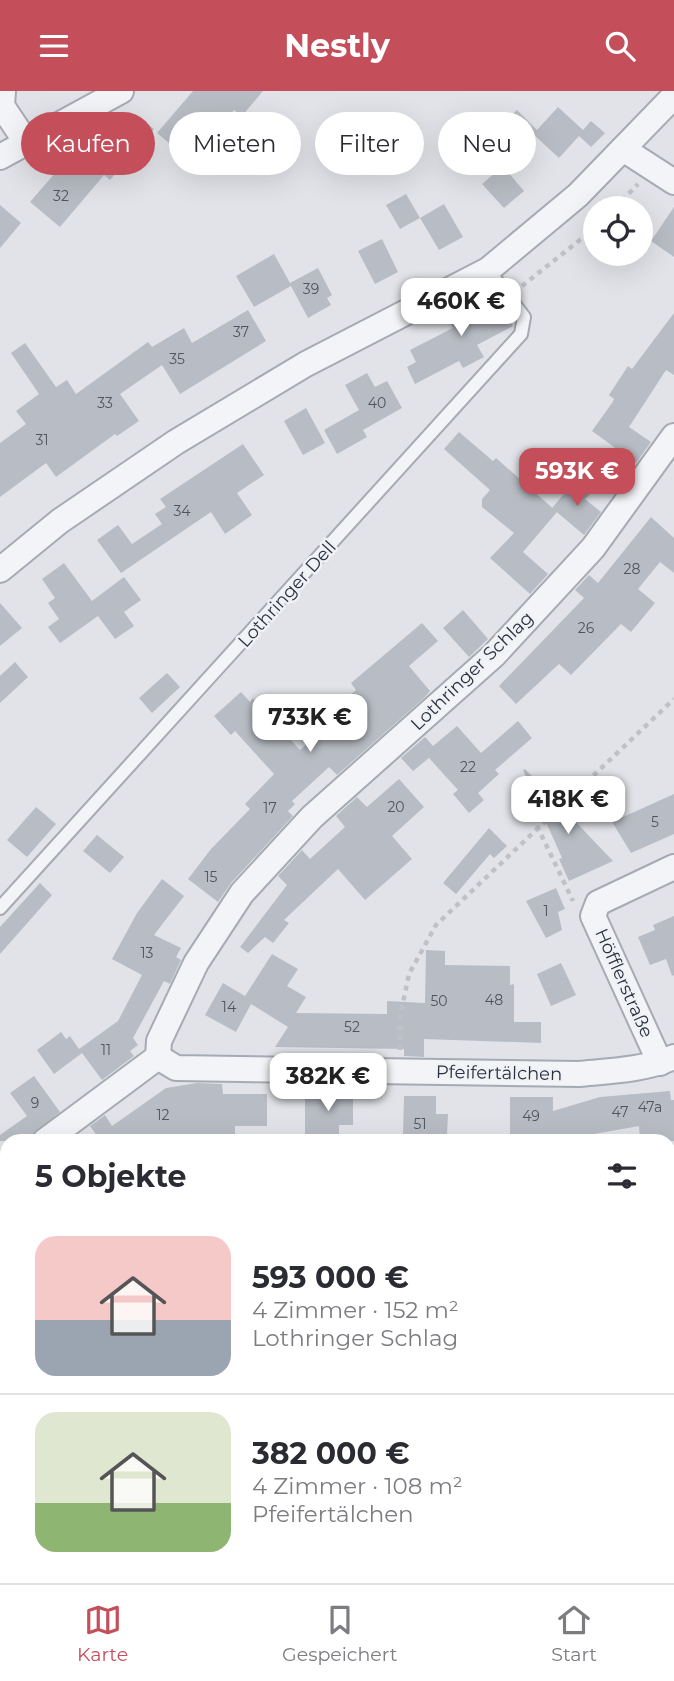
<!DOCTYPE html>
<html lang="de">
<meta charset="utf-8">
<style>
:root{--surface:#fff;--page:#f7f7f7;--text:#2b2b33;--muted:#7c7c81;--line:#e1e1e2;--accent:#c44f5b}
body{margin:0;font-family:Montserrat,sans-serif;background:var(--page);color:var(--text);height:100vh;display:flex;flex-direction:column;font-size:26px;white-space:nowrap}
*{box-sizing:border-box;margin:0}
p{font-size:23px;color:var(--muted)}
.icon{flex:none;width:38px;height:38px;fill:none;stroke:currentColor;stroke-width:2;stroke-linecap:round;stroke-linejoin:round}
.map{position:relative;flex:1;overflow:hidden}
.side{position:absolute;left:0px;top:1043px;width:676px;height:450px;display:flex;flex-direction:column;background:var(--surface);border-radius:21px 21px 0 0;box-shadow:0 7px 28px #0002}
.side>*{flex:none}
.hud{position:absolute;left:21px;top:21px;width:634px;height:63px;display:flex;gap:14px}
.buttons{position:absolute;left:583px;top:105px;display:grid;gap:14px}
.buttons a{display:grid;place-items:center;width:70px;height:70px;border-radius:50%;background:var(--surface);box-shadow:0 7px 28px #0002;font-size:35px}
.price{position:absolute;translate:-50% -60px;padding:0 16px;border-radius:14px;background:#fff;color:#222;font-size:23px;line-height:46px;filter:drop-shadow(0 2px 4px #0008)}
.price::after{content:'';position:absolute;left:50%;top:42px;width:21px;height:16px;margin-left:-10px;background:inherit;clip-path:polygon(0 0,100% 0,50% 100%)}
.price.selected{background:var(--accent);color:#fff}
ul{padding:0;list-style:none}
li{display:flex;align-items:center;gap:21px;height:175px;padding:0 35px}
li+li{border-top:2px solid var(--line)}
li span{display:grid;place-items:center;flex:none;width:196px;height:140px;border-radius:21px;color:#555}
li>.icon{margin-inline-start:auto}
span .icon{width:84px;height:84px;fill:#fffc;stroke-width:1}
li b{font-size:30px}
h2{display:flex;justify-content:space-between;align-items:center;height:84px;padding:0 35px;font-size:30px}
.chip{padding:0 24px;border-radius:32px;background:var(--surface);box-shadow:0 7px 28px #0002;font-size:24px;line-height:63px}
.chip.selected{background:var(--accent);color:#fff}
header{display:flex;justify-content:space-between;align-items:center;height:91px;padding:0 35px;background:var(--accent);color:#fff;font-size:32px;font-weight:700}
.menu{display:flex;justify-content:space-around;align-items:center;height:98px;border-top:2px solid var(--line);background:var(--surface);font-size:19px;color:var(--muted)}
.menu a{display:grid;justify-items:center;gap:4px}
.menu .selected{color:var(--accent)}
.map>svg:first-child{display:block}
</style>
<header><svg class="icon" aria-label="menu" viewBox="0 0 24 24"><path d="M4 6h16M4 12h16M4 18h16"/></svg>Nestly<svg class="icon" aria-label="search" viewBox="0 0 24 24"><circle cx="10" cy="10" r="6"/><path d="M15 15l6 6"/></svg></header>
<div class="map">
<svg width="674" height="1492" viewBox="0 0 674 1492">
<defs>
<pattern id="grass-tufts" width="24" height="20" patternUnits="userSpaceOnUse" patternTransform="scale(1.75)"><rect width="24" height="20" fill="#c6d2c3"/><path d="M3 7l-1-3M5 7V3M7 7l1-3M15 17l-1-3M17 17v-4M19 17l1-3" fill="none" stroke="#aab5a9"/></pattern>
</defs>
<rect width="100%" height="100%" fill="#e1e3e8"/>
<polygon fill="url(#grass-tufts)" points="215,1486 283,1486 286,1492 218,1492"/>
<g fill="#b8bdc5">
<polygon points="193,0 263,0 242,25 234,19 221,34 214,28 183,64 157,42"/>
<polygon points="558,16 583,39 591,30 605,42 591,56 579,45 559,67 533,43 503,71 483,50 517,19 537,39"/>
<polygon points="140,27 154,38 110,89 104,84 60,136 30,111 62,74 71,82 112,36 124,46"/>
<polygon points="503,75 524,100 504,117 482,93"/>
<polygon points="406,103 420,127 400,138 386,114"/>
<polygon points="444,113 463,146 439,159 420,127"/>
<polygon points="0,114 21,132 0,157"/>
<polygon points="674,116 674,166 651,150"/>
<polygon points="382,148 398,181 375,193 358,160"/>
<polygon points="274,163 290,192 318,177 332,204 327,207 331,214 308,227 291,195 254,216 236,185"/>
<polygon points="493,200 513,235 477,254 484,266 463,277 459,270 415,293 407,276 416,271 410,259 453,237 446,225"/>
<polygon points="248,219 266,250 180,303 162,274 120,303 139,330 117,345 115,343 56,386 46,372 0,406 0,352 26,333 16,320 39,303 11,262 25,252 56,296 67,289 76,303 148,251 152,256 184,237 192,252"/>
<polygon points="674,222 674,284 666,279 629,336 651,351 636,372 592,340 612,312 614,308 609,304 628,275 632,278"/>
<polygon points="367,282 375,296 387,290 402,317 363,339 367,346 337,363 324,339 359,319 345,294"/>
<polygon points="306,317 325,352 303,364 284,330"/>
<polygon points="459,341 493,370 496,367 557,421 523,461 548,483 530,503 490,467 514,442 482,416 482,408 490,399 444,358"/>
<polygon points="243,353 264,384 237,402 252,424 225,443 211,421 121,482 97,449 118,434 132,453 162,433 155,423 166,416 160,408"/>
<polygon points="576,389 591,402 585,408 601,421 584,444 552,417"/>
<polygon points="651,426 674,447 674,482 660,471 638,498 655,512 631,541 621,533 571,584 559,573 516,613 499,595 584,507 575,499 589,484 598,492"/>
<polygon points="64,472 92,510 124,486 141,509 124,521 134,535 115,548 98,525 60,552 48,536 59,528 48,512 55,507 42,488"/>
<polygon points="0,512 22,537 0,555"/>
<polygon points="463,519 488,548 469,566 443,537"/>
<polygon points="422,532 438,550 409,575 430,600 424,607 337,684 329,676 292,710 295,713 288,720 293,725 231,792 218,811 188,788 211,758 250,718 245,713 274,683 235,640 231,644 214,625 241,601 250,611 253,607 300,659 333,630 328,625 356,599 351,592"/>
<polygon points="15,571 28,586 0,612 0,585"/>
<polygon points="167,582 180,596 152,622 139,607"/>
<polygon points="518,630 532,647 495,679 499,683 478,702 484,709 469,722 453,703 458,699 429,667 413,680 401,667 425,646 433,655 457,635 481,662"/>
<polygon points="525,678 613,770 569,790 559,768 562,767 523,679"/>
<polygon points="399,688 424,716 392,745 412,768 365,809 338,778 284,829 289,832 273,852 265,846 248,862 240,856 287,794 278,785 302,759 310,768 345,736 336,725 357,706 367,716"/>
<polygon points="674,703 674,743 631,762 612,731"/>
<polygon points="36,716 56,733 27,766 7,749"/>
<polygon points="489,737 507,755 494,767 490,763 456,803 443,792"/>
<polygon points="97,744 124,766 110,782 83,760"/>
<polygon points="162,788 184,805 154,844 181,857 176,866 181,869 170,893 164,890 133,947 138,954 130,960 134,965 102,989 82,962 54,983 37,959 61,941 66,948 70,945 79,958 118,930 142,884 112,868 137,822"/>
<polygon points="40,792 52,804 0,863 0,836"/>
<polygon points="556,797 565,818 558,821 562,839 546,847 526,810"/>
<polygon points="674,825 674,884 672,885 666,868 650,874 638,846 655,839 653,834"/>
<polygon points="426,859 445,860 445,874 510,875 510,894 514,893 514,931 541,931 541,952 424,948 424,966 404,965 404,958 275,956 288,936 251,913 236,941 205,924 223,892 245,905 272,863 298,878 287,895 306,906 296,922 387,923 387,910 425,912"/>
<polygon points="561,872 576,904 551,915 537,883"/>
<polygon points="34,985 60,1021 25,1050 0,1050 0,1044 27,1025 10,1002"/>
<polygon points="197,992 222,993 223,1003 267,1003 267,1035 235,1035 235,1044 215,1044 217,1050 91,1050 97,1045 90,1035 105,1024 112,1035 166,997"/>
<polygon points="670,1000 671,1009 674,1009 674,1050 640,1050 639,1035 566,1048 565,1044 510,1044 510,1006 553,1006 553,1020 600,1006"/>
<polygon points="305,1003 353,1003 353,1034 339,1034 339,1043 305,1043"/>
<polygon points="404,1005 436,1005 436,1023 448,1023 447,1044 403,1044"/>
</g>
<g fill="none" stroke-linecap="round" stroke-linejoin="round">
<defs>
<polyline id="service" points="0,817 521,243 524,226 488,179"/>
<g id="minor">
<polyline points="3,0 2,15 26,51"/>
<polyline points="623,58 674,91"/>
<polyline points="0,66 121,0"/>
<polyline points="0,479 60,430 176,351 306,273 488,179 578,104 674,5"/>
<path d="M158,966L176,977L579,983C611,980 644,979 674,966"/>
<polyline points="660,972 593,825 598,812 674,776"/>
<polyline points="45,1050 158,966 159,950 196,872 242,802 312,726 494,564 593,457 674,345"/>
<polyline points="0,1084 7,1079"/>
<polyline points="668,1191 674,1190"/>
<polyline points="0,1303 7,1304"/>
<polyline points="668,1434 674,1433"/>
<polyline points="124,1486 128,1492"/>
<polyline points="406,1492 425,1486"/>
</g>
</defs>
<use href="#service" stroke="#a6aab2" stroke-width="16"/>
<use href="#minor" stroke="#a6aab2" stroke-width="28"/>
<g stroke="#bfc1c7" stroke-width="4.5" stroke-dasharray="5 5" stroke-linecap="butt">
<polyline points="615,117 638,93"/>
<polyline points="522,195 595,137"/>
<polyline points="537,735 573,810"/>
<polyline points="400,959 400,926 409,883 436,834 674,608"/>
<polyline points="668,1371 674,1396"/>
<polyline points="287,1486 290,1492"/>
</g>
<use href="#service" stroke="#f3f4f7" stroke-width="12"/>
<use href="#minor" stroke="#f3f4f7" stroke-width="24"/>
</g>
<g text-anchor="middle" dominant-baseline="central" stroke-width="5" stroke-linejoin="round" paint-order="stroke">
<g font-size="14" fill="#4e5460">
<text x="61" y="105">32</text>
<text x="311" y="198">39</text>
<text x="241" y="241">37</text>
<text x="177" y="268">35</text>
<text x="105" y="312">33</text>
<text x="377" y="312">40</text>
<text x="42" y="349">31</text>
<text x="182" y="420">34</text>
<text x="632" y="478">28</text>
<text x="586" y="537">26</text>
<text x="468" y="676">22</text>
<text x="396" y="716">20</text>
<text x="270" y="717">17</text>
<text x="655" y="731">5</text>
<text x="211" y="786">15</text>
<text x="546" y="820">1</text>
<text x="147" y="862">13</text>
<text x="494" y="909">48</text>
<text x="439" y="910">50</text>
<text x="229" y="916">14</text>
<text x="352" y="936">52</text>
<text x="106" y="959">11</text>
<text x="35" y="1012">9</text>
<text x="650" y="1016">47a</text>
<text x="620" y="1021">47</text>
<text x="163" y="1024">12</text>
<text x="531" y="1025">49</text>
<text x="420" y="1033">51</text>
</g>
<g font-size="18" fill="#2a313f" stroke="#f0f2f6">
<text transform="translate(287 503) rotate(-48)">Lothringer Dell</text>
<text transform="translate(472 580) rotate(-44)">Lothringer Schlag</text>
<text transform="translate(624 892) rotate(66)">Höfflerstraße</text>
<text transform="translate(499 982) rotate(1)">Pfeifertälchen</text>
</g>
</g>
</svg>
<div class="buttons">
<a><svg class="icon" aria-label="locate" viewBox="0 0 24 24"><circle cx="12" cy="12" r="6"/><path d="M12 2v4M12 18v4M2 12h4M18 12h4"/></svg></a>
</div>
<b class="price" style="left:461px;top:247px">460K €</b>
<b class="price selected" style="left:577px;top:417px">593K €</b>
<b class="price" style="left:310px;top:663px">733K €</b>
<b class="price" style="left:568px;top:745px">418K €</b>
<b class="price" style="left:328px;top:1022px">382K €</b>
<div class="hud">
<a class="chip selected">Kaufen</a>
<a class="chip">Mieten</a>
<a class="chip">Filter</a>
<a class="chip">Neu</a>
</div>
<section class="side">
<h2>5 Objekte<svg class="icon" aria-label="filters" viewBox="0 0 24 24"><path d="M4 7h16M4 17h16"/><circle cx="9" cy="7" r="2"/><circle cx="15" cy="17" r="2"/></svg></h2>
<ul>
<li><span style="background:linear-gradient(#f6c9c9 60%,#9aa5b1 0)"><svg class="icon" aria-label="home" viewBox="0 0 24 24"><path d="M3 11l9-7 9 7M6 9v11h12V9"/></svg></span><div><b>593 000 €</b><p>4 Zimmer · 152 m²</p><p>Lothringer Schlag</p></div></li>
<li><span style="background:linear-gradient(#dfe7d0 65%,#8fb573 0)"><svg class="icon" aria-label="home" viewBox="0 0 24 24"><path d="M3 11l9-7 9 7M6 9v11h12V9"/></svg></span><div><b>382 000 €</b><p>4 Zimmer · 108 m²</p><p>Pfeifertälchen</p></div></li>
</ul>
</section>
</div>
<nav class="menu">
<a class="selected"><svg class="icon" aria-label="map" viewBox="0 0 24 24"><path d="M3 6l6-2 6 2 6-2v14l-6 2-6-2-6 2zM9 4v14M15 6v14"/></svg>Karte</a>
<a><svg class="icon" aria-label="saved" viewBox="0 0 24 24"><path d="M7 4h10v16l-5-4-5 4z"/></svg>Gespeichert</a>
<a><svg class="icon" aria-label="home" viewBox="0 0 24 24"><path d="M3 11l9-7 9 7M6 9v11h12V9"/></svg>Start</a>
</nav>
